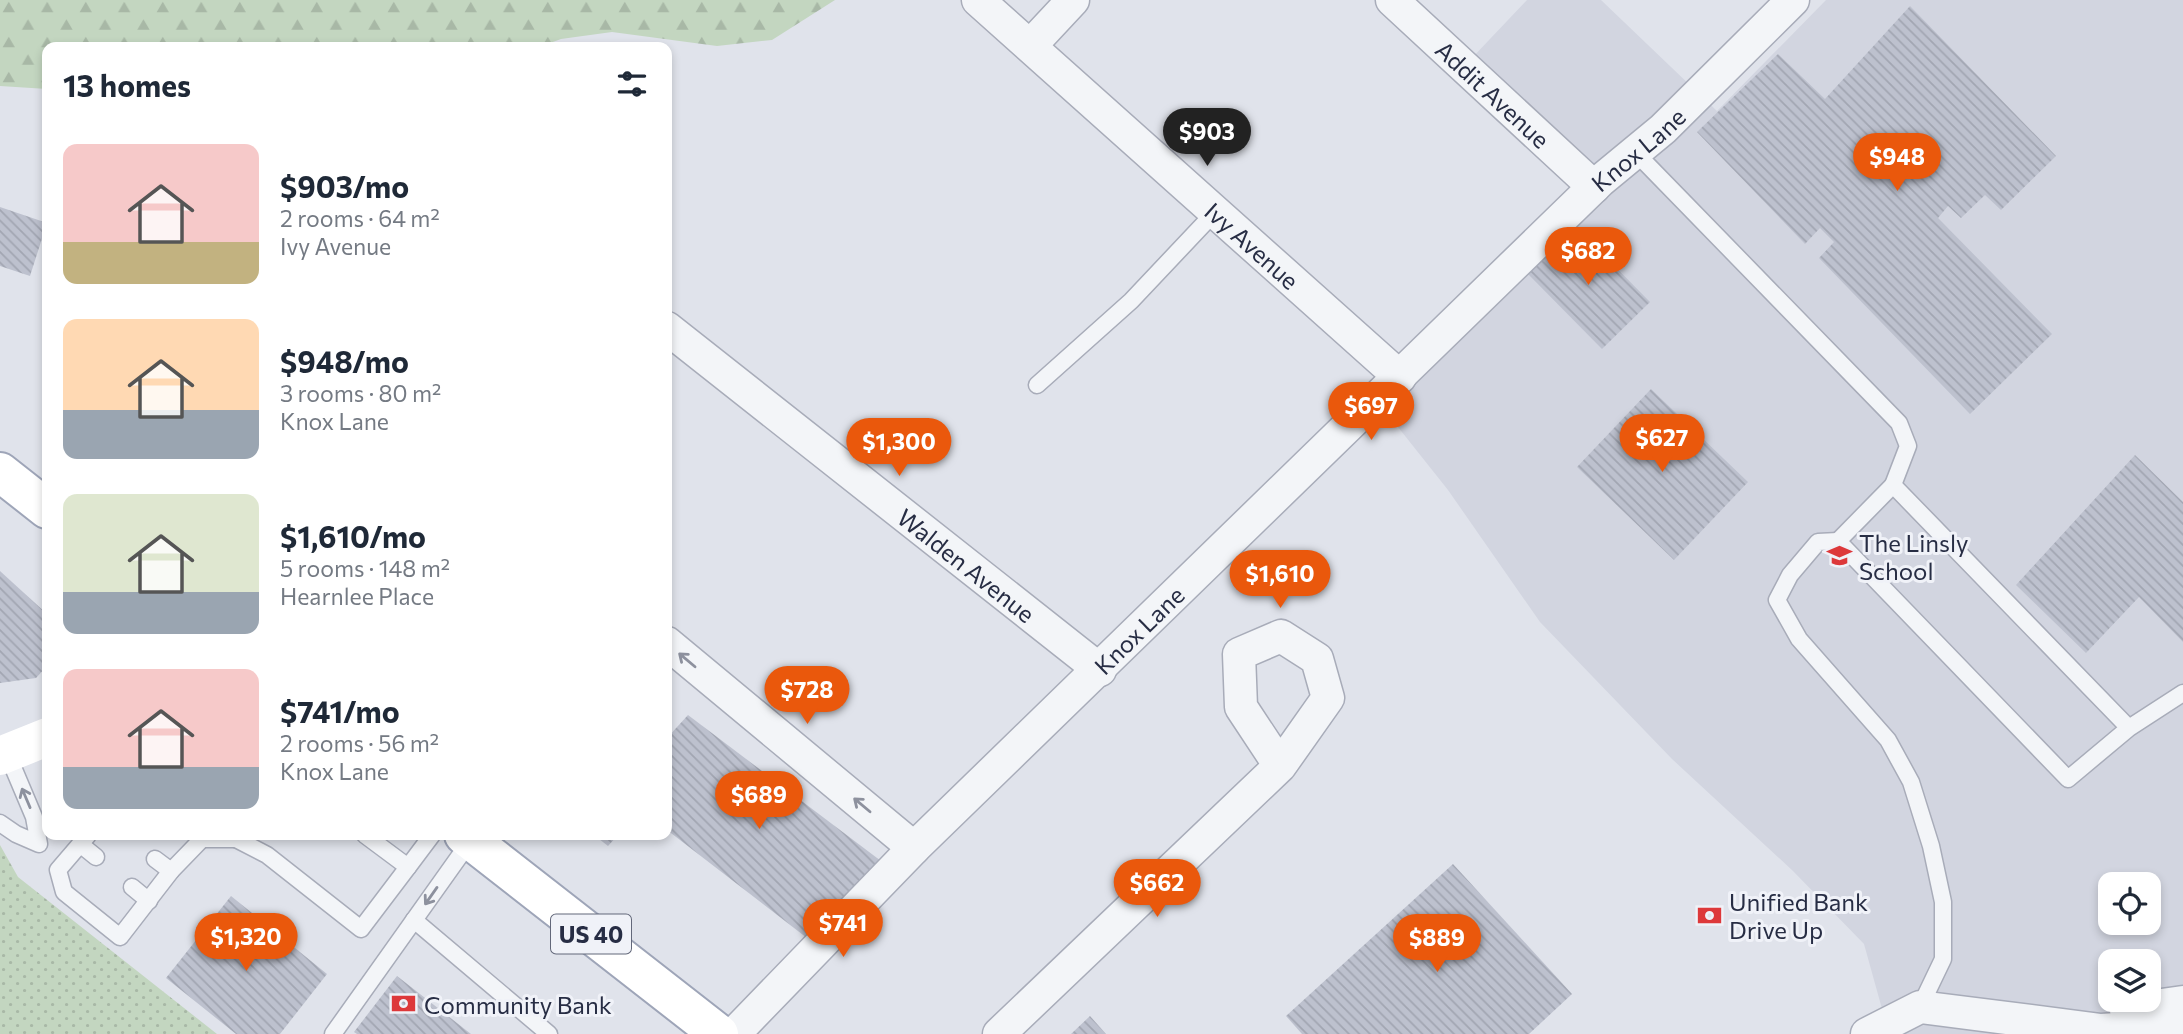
<!DOCTYPE html>
<meta charset="utf-8">
<style>
:root{--surface:#fff;--page:#f6f6f7;--text:#1f2937;--muted:#747a83;--accent:#ea580c}
body{margin:0;font-family:Commissioner,sans-serif;background:var(--page);color:var(--text);height:100vh;display:flex;flex-direction:column;font-size:26px;white-space:nowrap}
*{box-sizing:border-box;margin:0}
p{font-size:23px;color:var(--muted)}
.icon{flex:none;width:38px;height:38px;fill:none;stroke:currentColor;stroke-width:2;stroke-linecap:round;stroke-linejoin:round}
.map{position:relative;flex:1;overflow:hidden}
.panel{position:absolute;left:42px;top:42px;width:630px;height:798px;display:flex;flex-direction:column;background:var(--surface);border-radius:14px;box-shadow:0 4px 10px #0003}
.panel>*{flex:none}
.tools{position:absolute;left:2098px;top:872px;display:grid;gap:14px}
.tools a{display:grid;place-items:center;width:63px;height:63px;border-radius:14px;background:var(--surface);box-shadow:0 4px 10px #0003;font-size:35px}
.price{position:absolute;translate:-50% -60px;padding:0 16px;border-radius:24px;background:var(--accent);color:#fff;font-size:23px;line-height:46px;filter:drop-shadow(0 2px 4px #0008)}
.price::after{content:'';position:absolute;left:50%;top:42px;width:21px;height:16px;margin-left:-10px;background:inherit;clip-path:polygon(0 0,100% 0,50% 100%)}
.price.selected{background:#222;color:#fff}
ul{padding:0;list-style:none}
li{display:flex;align-items:center;gap:21px;height:175px;padding:0 21px}
li span{display:grid;place-items:center;flex:none;width:196px;height:140px;border-radius:14px;color:#555}
li>.icon{margin-inline-start:auto}
span .icon{width:84px;height:84px;fill:#fffc;stroke-width:1}
li b{font-size:30px}
h2{display:flex;justify-content:space-between;align-items:center;height:84px;padding:0 21px;font-size:30px}
.map>svg:first-child{display:block}
</style>
<div class="map">
<svg width="2183" height="1034" viewBox="0 0 2183 1034">
<defs>
<pattern id="grass-dots" width="8" height="8" patternUnits="userSpaceOnUse" patternTransform="scale(1.75)"><rect width="8" height="8" fill="#c3d6c0"/><path d="M2 2h.1M6 6h.1" fill="none" stroke="#a8b8a6" stroke-width="1.8" stroke-linecap="round"/></pattern>
<pattern id="forest-firs" width="22" height="20" patternUnits="userSpaceOnUse" patternTransform="scale(1.75)"><rect width="22" height="20" fill="#c3d6c0"/><path d="M5 1l3.5 6h-7zM16 11l3.5 6h-7z" fill="#a8b8a6"/></pattern>
<pattern id="building-back-hatch" width="6" height="6" patternUnits="userSpaceOnUse" patternTransform="scale(1.75)"><rect width="6" height="6" fill="#bdc1ce"/><path d="M-1 5l2 2M0 0l6 6M5-1l2 2" fill="none" stroke="#a2a6b2"/></pattern>
</defs>
<rect width="100%" height="100%" fill="#e0e3eb"/>
<path fill="#d2d5e0" fill-rule="evenodd" d="M1527,0H1601L1717,111L1826,0H2183V1034H1889L1864,944L1793,871L1672,759L1540,622L1448,490L1386,412L1604,189L1471,59ZM2110,884H2149V922H2110ZM2110,961H2149V999H2110Z"/>
<polygon fill="url(#grass-dots)" points="0,845 18,877 217,1034 0,1034"/>
<polygon fill="url(#forest-firs)" points="0,0 835,0 772,40 717,46 612,32 561,39 539,47 47,47 47,89 0,86"/>
<g fill="url(#building-back-hatch)">
<polygon points="1910,6 2056,156 2001,210 1985,195 1961,218 1948,206 1938,218 2052,334 1970,414 1819,258 1834,242 1820,228 1805,244 1697,132 1778,54 1825,99"/>
<polygon points="0,207 47,223 30,276 0,266"/>
<polygon points="1575,226 1650,302 1602,349 1527,273"/>
<polygon points="1651,389 1748,482 1674,560 1577,467"/>
<polygon points="2135,455 2183,502 2183,642 2139,597 2086,653 2016,585"/>
<polygon points="0,571 47,614 47,666 36,678 0,683"/>
<polygon points="688,715 881,861 807,938 667,830 667,738"/>
<polygon points="594,835 618,835 608,846"/>
<polygon points="1453,864 1572,994 1529,1034 1302,1034 1286,1016"/>
<polygon points="231,896 327,974 280,1034 236,1034 166,978"/>
<polygon points="397,976 471,1034 357,1034 354,1032"/>
<polygon points="1090,1016 1106,1034 1071,1034"/>
</g>
<g fill="none" stroke-linecap="round" stroke-linejoin="round">
<defs>
<g id="service">
<polyline points="1635,152 1899,423 1908,446 1893,485"/>
<polyline points="1037,385 1131,301 1216,211"/>
<polyline points="1838,541 1818,542 1790,575 1777,600 1799,639 1888,740 1911,782 1931,846 1943,902 1943,959 1920,1007"/>
<polyline points="2129,728 1893,485 1838,541 2068,779 2129,728 2183,693"/>
<polyline points="0,823 16,834 39,844 34,817 7,753"/>
<polyline points="88,835 58,870 64,892 120,937 171,871 202,839"/>
<polyline points="198,835 202,839 236,839 240,835"/>
<polyline points="365,835 408,867 432,835"/>
<polyline points="236,839 267,855 361,929 408,867"/>
<polyline points="80,844 96,857"/>
<polyline points="155,859 171,871"/>
<polyline points="132,887 149,901"/>
<polyline points="414,920 549,1034"/>
<polyline points="333,1034 471,840"/>
</g>
<g id="minor">
<path id="s1" d="M978,0L1400,377"/>
<path id="s2" d="M1392,0L1594,187"/>
<polyline points="1031,45 1073,0"/>
<path id="s3" d="M667,328L1100,670"/>
<polyline points="667,643 914,848"/>
<polyline points="2126,1010 2183,1002"/>
<path id="s4" d="M734,1034L914,848L1600,181L1663,129L1793,0"/>
<polyline points="999,1034 1280,766 1328,698 1317,659 1281,636 1239,654 1241,707 1280,766"/>
<polyline points="1867,1034 1920,1007 2101,1030 2183,1025"/>
</g>
<g id="primary">
<polyline points="0,472 47,509"/>
<polyline points="464,835 719,1034"/>
</g>
</defs>
<use href="#service" stroke="#a8acb9" stroke-width="19"/>
<use href="#minor" stroke="#a8acb9" stroke-width="35"/>
<use href="#primary" stroke="#9ea5b8" stroke-width="42"/>
<use href="#service" stroke="#f3f5f8" stroke-width="16"/>
<use href="#minor" stroke="#f3f5f8" stroke-width="32"/>
<polyline stroke="#fff" stroke-width="38" points="0,756 47,737"/>
<use href="#primary" stroke="#fff" stroke-width="38"/>
</g>
<defs><path id="oneway-shaft" d="M-6 0H5M1.5-3L5.5 0L1.5 3" fill="none" stroke-width="1.6" stroke-linecap="round" stroke-linejoin="round" transform="scale(1.75)"/></defs>
<g stroke="#8d919e">
<use href="#oneway-shaft" transform="translate(687 660) rotate(-140)"/>
<use href="#oneway-shaft" transform="translate(26 798) rotate(-113)"/>
<use href="#oneway-shaft" transform="translate(862 805) rotate(-140)"/>
<use href="#oneway-shaft" transform="translate(431 896) rotate(125)"/>
</g>
<defs>
<symbol id="school-bare" viewBox="-9 -9 18 18"><path d="M0-5L7-2L0 1L-7-2ZM-4 1L0 2.5L4 1V4Q0 6-4 4Z" fill="#dd383a" stroke="#f0f2f8" stroke-width="2.5" paint-order="stroke"/></symbol>
<symbol id="bank-bare" viewBox="-9 -9 18 18"><path d="M-6-4H6V4H-6ZM0-2.3a2.3 2.3 0 1 0 0 4.6a2.3 2.3 0 1 0 0-4.6Z" fill="#dd383a" stroke="#f0f2f8" stroke-width="2.5" paint-order="stroke"/></symbol>
</defs>
<g fill-rule="evenodd">
<use href="#school-bare" x="1822" y="538" width="35" height="35"/>
<use href="#bank-bare" x="1692" y="898" width="35" height="35"/>
<use href="#bank-bare" x="386" y="986" width="35" height="35"/>
</g>
<g text-anchor="middle" dominant-baseline="central" stroke-width="6" stroke-linejoin="round" paint-order="stroke">
<rect fill="#f0f2f8" stroke="#63687a" stroke-width="2" x="551" y="914.5" width="80" height="39" rx="5"/>
<g font-size="23" font-weight="bold" fill="#272d44">
<text x="591" y="934">US 40</text>
</g>
<g font-size="24" fill="#272d44" stroke="#f0f2f8">
<text stroke="none"><textPath href="#s2" startOffset="138">Addit Avenue</textPath></text>
<text stroke="none"><textPath href="#s4" startOffset="1265">Knox Lane</textPath></text>
<text stroke="none"><textPath href="#s1" startOffset="368">Ivy Avenue</textPath></text>
<text stroke="none"><textPath href="#s3" startOffset="382">Walden Avenue</textPath></text>
<text stroke="none"><textPath href="#s4" startOffset="572">Knox Lane</textPath></text>
</g>
<g font-size="24" fill="#272d44" stroke="#f0f2f8" text-anchor="start">
<text x="1859" y="542">The Linsly<tspan x="1859" dy="28">School</tspan></text>
<text x="1729" y="901">Unified Bank<tspan x="1729" dy="28">Drive Up</tspan></text>
<text x="424" y="1004">Community Bank</text>
</g>
</g>
</svg>
<div class="tools">
<a><svg class="icon" aria-label="locate" viewBox="0 0 24 24"><circle cx="12" cy="12" r="6"/><path d="M12 2v4M12 18v4M2 12h4M18 12h4"/></svg></a>
<a><svg class="icon" aria-label="layers" viewBox="0 0 24 24"><path d="M12 4l9 5-9 5-9-5zM3 14l9 5 9-5"/></svg></a>
</div>
<b class="price selected" style="left:1207px;top:168px">$903</b>
<b class="price" style="left:1897px;top:193px">$948</b>
<b class="price" style="left:1588px;top:287px">$682</b>
<b class="price" style="left:1371px;top:442px">$697</b>
<b class="price" style="left:1662px;top:474px">$627</b>
<b class="price" style="left:899px;top:478px">$1,300</b>
<b class="price" style="left:1280px;top:610px">$1,610</b>
<b class="price" style="left:807px;top:726px">$728</b>
<b class="price" style="left:759px;top:831px">$689</b>
<b class="price" style="left:1157px;top:919px">$662</b>
<b class="price" style="left:843px;top:959px">$741</b>
<b class="price" style="left:246px;top:973px">$1,320</b>
<b class="price" style="left:1437px;top:974px">$889</b>
<section class="panel">
<h2>13 homes<svg class="icon" aria-label="filters" viewBox="0 0 24 24"><path d="M4 7h16M4 17h16"/><circle cx="9" cy="7" r="2"/><circle cx="15" cy="17" r="2"/></svg></h2>
<ul>
<li><span style="background:linear-gradient(#f6c9c9 70%,#c2b280 0)"><svg class="icon" aria-label="home" viewBox="0 0 24 24"><path d="M3 11l9-7 9 7M6 9v11h12V9"/></svg></span><div><b>$903/mo</b><p>2 rooms · 64 m²</p><p>Ivy Avenue</p></div></li>
<li><span style="background:linear-gradient(#ffd9b3 65%,#9aa5b1 0)"><svg class="icon" aria-label="home" viewBox="0 0 24 24"><path d="M3 11l9-7 9 7M6 9v11h12V9"/></svg></span><div><b>$948/mo</b><p>3 rooms · 80 m²</p><p>Knox Lane</p></div></li>
<li><span style="background:linear-gradient(#dfe7d0 70%,#9aa5b1 0)"><svg class="icon" aria-label="home" viewBox="0 0 24 24"><path d="M3 11l9-7 9 7M6 9v11h12V9"/></svg></span><div><b>$1,610/mo</b><p>5 rooms · 148 m²</p><p>Hearnlee Place</p></div></li>
<li><span style="background:linear-gradient(#f6c9c9 70%,#9aa5b1 0)"><svg class="icon" aria-label="home" viewBox="0 0 24 24"><path d="M3 11l9-7 9 7M6 9v11h12V9"/></svg></span><div><b>$741/mo</b><p>2 rooms · 56 m²</p><p>Knox Lane</p></div></li>
</ul>
</section>
</div>
